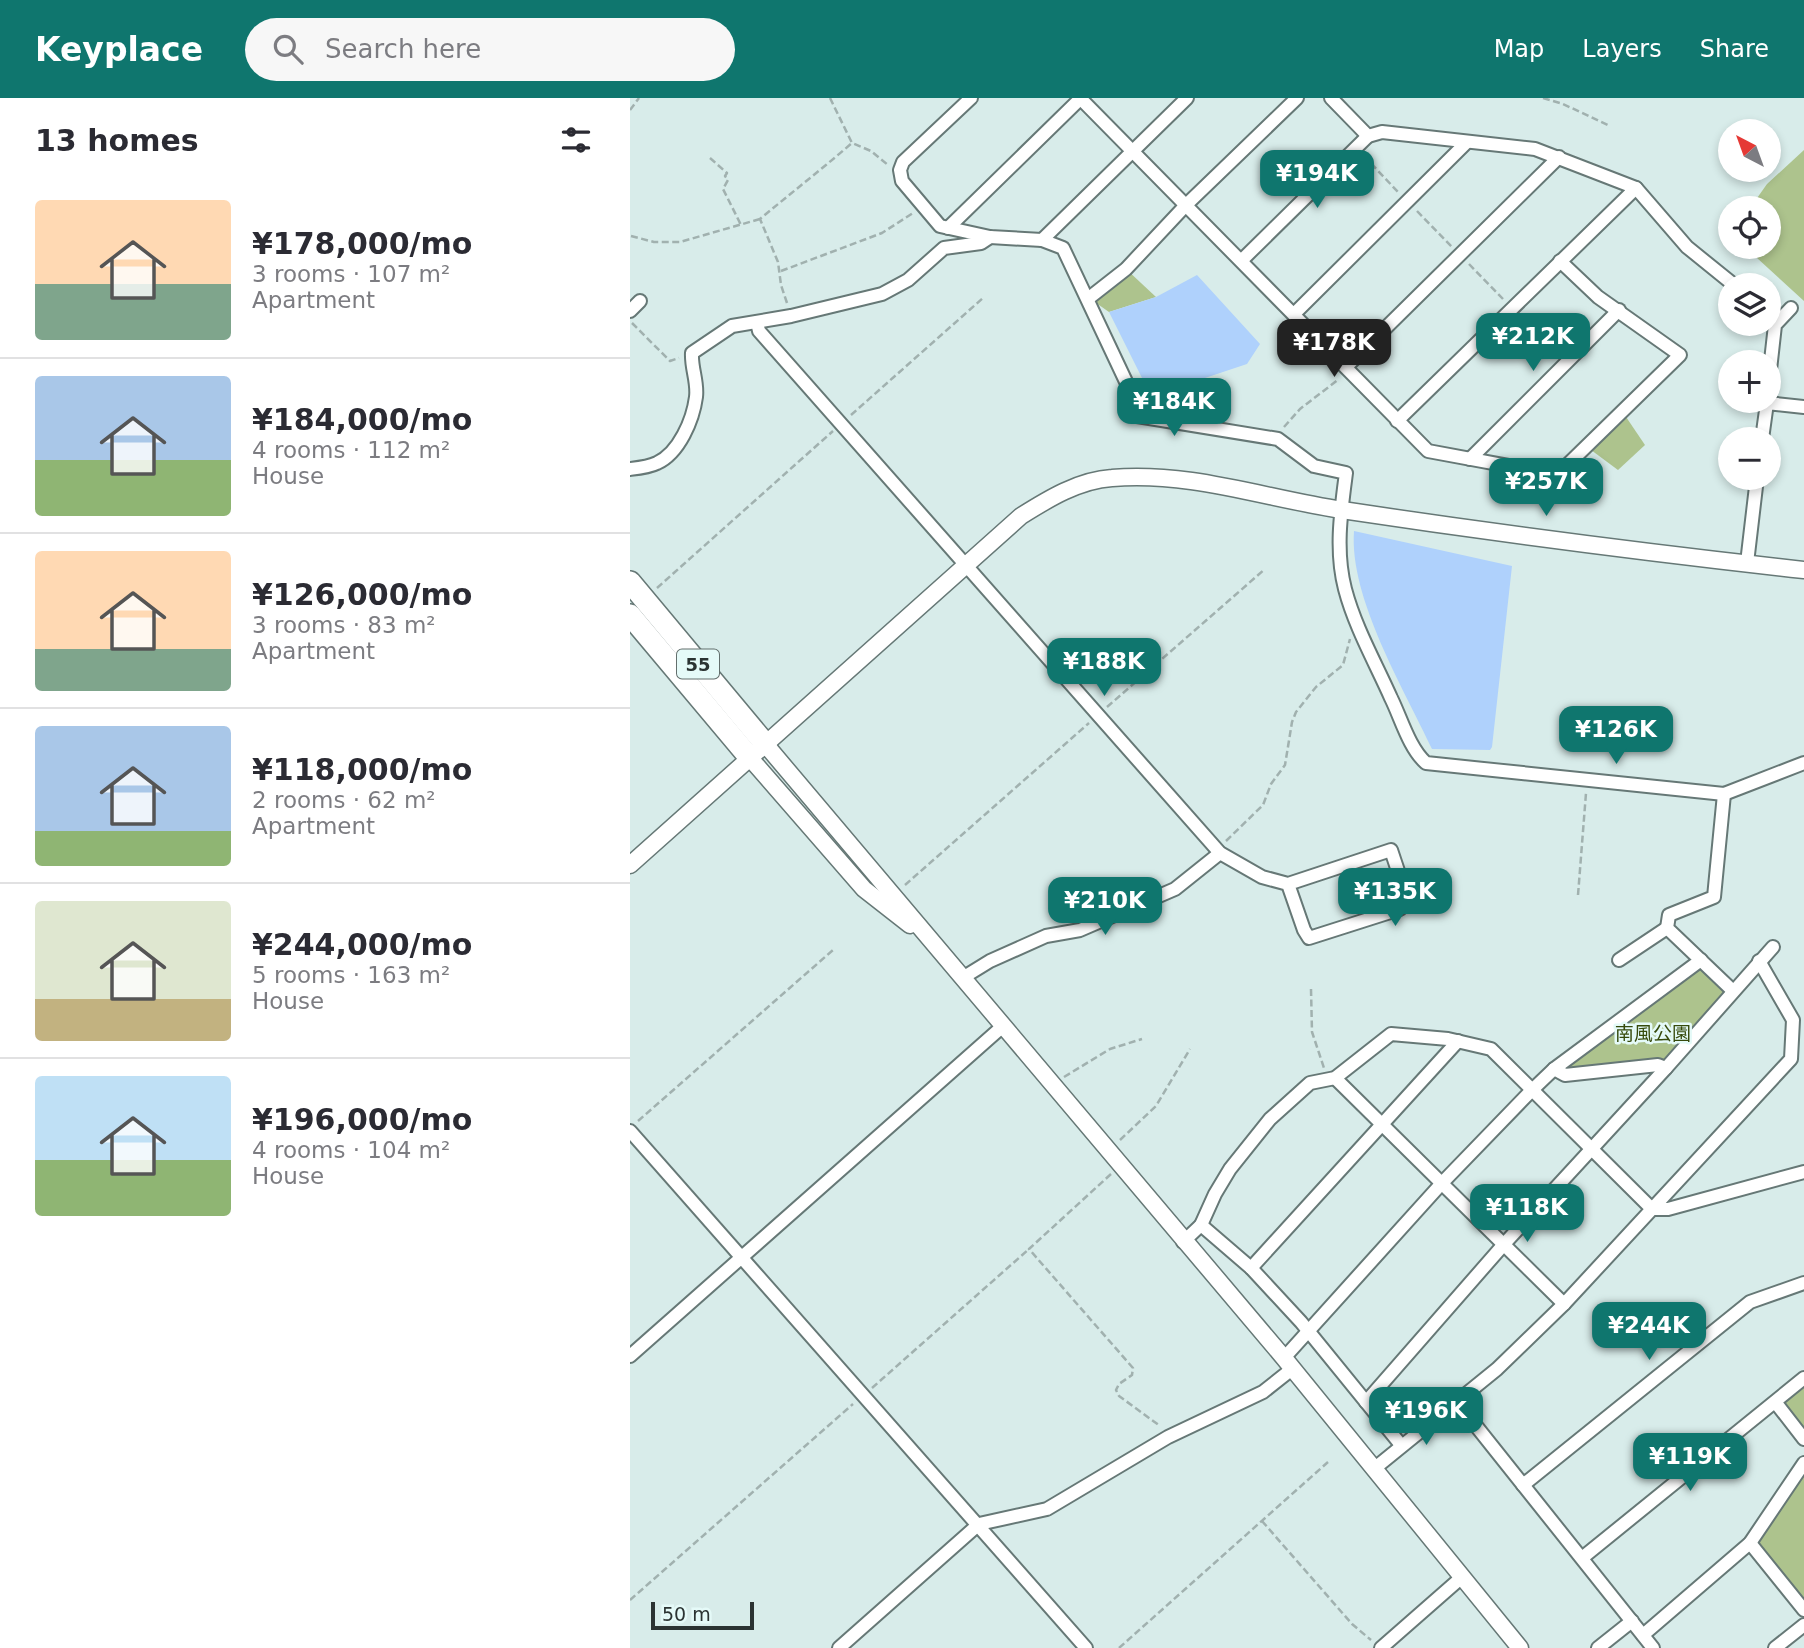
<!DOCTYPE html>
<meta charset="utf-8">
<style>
:root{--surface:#fff;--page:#f7f7f7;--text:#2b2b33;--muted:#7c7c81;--line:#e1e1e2;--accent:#0f766e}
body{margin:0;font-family:"DejaVu Sans","Noto Sans JP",sans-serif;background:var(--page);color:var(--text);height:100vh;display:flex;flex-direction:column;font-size:26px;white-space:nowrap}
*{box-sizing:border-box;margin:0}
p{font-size:23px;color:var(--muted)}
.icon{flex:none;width:38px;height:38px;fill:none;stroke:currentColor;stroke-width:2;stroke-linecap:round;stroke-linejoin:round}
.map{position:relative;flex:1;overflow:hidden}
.drawer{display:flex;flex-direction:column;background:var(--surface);width:630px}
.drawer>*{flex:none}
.needle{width:46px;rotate:319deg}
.tools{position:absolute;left:1088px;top:21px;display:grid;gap:14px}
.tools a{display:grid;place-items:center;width:63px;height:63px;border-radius:50%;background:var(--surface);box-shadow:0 4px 10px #0003;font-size:35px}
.scale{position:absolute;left:21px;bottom:18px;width:103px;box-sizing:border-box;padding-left:7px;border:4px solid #2b3332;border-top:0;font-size:19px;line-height:24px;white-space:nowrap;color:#2b3332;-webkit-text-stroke:5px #e5faf8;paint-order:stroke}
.price{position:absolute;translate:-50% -60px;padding:0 16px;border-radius:14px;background:var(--accent);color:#fff;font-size:23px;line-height:46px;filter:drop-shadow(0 2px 4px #0008)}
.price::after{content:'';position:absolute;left:50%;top:42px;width:21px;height:16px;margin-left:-10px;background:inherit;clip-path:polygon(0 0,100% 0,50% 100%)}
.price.active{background:#222;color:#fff}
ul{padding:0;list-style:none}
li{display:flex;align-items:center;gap:21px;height:175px;padding:0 35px}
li+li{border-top:2px solid var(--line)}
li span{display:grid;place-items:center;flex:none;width:196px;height:140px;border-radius:7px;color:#555}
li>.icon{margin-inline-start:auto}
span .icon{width:84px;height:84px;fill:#fffc;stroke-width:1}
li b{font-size:30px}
h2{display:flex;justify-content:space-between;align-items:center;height:84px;padding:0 35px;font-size:30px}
header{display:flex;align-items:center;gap:42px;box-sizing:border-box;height:98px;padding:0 35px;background:var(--accent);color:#fff}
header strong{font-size:33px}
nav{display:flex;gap:38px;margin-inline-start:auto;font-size:24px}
.search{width:490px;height:63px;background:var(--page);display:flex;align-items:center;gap:18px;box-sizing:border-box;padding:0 24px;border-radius:38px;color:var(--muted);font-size:26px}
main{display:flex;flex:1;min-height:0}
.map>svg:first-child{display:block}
</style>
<header>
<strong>Keyplace</strong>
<div class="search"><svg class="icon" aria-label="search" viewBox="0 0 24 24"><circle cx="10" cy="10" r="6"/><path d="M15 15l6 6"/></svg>Search here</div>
<nav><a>Map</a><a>Layers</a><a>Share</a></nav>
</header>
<main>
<section class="drawer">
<h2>13 homes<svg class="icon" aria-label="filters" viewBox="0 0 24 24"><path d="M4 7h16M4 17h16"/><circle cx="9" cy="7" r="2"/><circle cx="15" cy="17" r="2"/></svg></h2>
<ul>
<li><span style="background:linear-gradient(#ffd9b3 60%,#7fa58c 0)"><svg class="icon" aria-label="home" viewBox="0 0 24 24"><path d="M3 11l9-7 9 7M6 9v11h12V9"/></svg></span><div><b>¥178,000/mo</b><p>3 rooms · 107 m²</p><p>Apartment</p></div></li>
<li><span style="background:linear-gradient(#a9c7e8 60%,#8fb573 0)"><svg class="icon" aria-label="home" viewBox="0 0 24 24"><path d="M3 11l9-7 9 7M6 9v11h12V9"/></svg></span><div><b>¥184,000/mo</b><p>4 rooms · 112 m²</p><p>House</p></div></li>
<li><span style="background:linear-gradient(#ffd9b3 70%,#7fa58c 0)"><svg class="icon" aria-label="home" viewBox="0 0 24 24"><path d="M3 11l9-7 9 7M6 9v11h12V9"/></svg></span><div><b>¥126,000/mo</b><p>3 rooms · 83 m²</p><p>Apartment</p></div></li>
<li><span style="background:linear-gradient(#a9c7e8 75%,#8fb573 0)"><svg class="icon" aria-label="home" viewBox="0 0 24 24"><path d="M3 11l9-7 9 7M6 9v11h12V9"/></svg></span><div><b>¥118,000/mo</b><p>2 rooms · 62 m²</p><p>Apartment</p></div></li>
<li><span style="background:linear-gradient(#dfe7d0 70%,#c2b280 0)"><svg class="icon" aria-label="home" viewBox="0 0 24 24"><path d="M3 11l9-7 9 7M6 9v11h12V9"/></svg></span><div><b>¥244,000/mo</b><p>5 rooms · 163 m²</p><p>House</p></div></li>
<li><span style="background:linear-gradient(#bfe0f5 60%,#8fb573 0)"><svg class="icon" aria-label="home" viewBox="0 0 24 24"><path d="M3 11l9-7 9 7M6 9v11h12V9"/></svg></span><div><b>¥196,000/mo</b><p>4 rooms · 104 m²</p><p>House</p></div></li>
</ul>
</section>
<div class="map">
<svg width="1174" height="1550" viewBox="0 0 1174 1550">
<rect width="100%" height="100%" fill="#d8ecea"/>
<g fill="#adc38d">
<polygon points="1174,52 1174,203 1115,149 1139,149 1139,110 1120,110 1137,86"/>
<polygon points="496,171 526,199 479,214 459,200"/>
<polygon points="992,313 1015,347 988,372 957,349"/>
<polygon points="1071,862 1102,892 1036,970 935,977 924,971"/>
<polygon points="1174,1280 1174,1341 1146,1305"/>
<polygon points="1174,1365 1174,1512 1120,1445"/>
</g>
<g fill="#afd1fc">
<polygon points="567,177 630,246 617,266 521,298 479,214 526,199"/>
<path d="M724,433L882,468L862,649L860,652L802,651C774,591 719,500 724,433Z"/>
</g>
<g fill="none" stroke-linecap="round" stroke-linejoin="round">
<defs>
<g id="minor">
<path d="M341,0L273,64L270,72L272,83L310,128L360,139L412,142L433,150L499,290L507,318L648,341L684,368L716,375C711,413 705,453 715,491C725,529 745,564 761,600C771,620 779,650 796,665L1094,696L1174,665"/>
<polyline points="450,0 798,353 927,377 1050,257 968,199 930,163"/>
<polyline points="701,0 738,38 752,34 905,51 1006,90 767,323"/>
<polyline points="1006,90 1057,149 1104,187"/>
<polyline points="318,130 451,0"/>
<polyline points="412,142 557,0"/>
<polyline points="612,162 738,38"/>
<polyline points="459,200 496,171 556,107 667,0"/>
<polyline points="0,213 10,203"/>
<polyline points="664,216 837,44"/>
<polyline points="127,224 129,233 590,755 632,779 658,786 674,832 679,840 770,811 777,800 761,752 658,786"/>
<polyline points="716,269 929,59"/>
<polyline points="1139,281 1145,227 1161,210"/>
<polyline points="1132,341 1137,305 1174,309"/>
<polyline points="840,361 989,212"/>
<path d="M0,371C9,370 19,369 27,365C49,355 63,322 66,299C68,284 61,270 62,255L102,228L161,218L252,196L278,182L314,150L351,145L360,139"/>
<polyline points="1117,465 1127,380"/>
<polyline points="1094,696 1084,799 1039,817 1037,830 1102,892"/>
<polyline points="989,862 1037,830"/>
<polyline points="334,879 360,863 416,838 450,832 545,791 590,755"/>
<polyline points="924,971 935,977 1028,967 1036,970 1143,849"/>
<polyline points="705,980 934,1206"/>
<polyline points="0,1033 456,1550"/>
<polyline points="571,1127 585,1096 600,1071 640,1021 680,985 705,980 761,936 818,941 861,951 1022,1111 1038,1111 1174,1074"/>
<polyline points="553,1144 571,1127 621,1170 671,1224 771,1347"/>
<polyline points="621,1170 828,943"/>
<polyline points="0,1258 373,928"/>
<polyline points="654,1260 812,1085 901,993 924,971 1071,862"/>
<polyline points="736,1304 875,1145 1036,970"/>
<polyline points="827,1304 1023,1550"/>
<polyline points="1146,1305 1174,1341"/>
<polyline points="745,1370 867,1271 934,1206 1161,961 1163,922 1129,863"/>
<polyline points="893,1387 1120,1204 1174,1185"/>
<polyline points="1120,1445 1174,1512"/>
<polyline points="952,1460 1174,1280"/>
<polyline points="1013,1537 1120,1445 1174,1365"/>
<polyline points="209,1550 349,1426 417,1411 538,1339 633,1294 662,1271"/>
<polyline points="751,1550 832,1479"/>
<polyline points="968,1550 1002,1523"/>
<polyline points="1145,1550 1174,1527"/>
</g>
<g id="tertiary">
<polyline points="136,647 654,1260 890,1550"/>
<polyline points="120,660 234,791 280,827"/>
<path d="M0,767L391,418C418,401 449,382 482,380C559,373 638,401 712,412C865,435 1020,455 1174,472"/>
</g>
<g id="primary">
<polyline points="0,484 136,647"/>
<polyline points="0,517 120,660"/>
</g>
</defs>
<use href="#minor" stroke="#667876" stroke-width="16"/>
<use href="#tertiary" stroke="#667876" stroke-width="19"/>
<use href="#primary" stroke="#667876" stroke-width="24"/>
<g stroke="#a1b1af" stroke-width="2.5" stroke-dasharray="7 3.5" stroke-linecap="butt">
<polyline points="200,0 222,45 241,53 258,67"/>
<polyline points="913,0 933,6 978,27"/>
<polyline points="0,12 9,0"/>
<polyline points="734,58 768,94"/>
<polyline points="80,60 97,75 95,78 98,82 93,91 111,127"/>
<polyline points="787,113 822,149"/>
<polyline points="1,138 24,144 50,144 130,121"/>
<polyline points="839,166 873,201"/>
<polyline points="151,173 252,135 283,115"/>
<path d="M157,205L151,187L148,164L130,121C161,95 192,71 222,45"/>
<polyline points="2,225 40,263 49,260"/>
<polyline points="221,317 353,200"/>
<polyline points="654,329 670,311 709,281"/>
<polyline points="27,490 203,333"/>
<polyline points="477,609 635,471"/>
<polyline points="596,743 633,707 641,686 655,667 662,624 666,614 686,589 713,567 720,541"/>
<polyline points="275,787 459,625"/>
<polyline points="948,797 956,695"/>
<polyline points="681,891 682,934 694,970"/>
<polyline points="434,979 480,951 512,941"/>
<polyline points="8,1023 203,852"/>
<polyline points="490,1042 526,1008 560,951"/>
<polyline points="481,1076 399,1151 503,1270 502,1277 489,1286 486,1292 489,1298 530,1328"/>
<polyline points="242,1290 399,1151"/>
<polyline points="632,1423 722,1526 741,1542"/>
<polyline points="0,1502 223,1306"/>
<polyline points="489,1550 698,1364"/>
</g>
<use href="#minor" stroke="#fff" stroke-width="12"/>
<use href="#tertiary" stroke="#fff" stroke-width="16"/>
<use href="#primary" stroke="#fff" stroke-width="21"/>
</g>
<g text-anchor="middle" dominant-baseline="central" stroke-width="5" stroke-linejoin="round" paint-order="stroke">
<rect fill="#e5faf8" stroke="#636f6d" stroke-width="2" x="47" y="551.5" width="42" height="29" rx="5"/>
<g font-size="18" font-weight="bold" fill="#2b3332">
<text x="68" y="566">55</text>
</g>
<g font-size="19" fill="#364a0b" stroke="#e5faf8">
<text x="1023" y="935">南風公園</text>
</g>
</g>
</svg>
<div class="tools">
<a><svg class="needle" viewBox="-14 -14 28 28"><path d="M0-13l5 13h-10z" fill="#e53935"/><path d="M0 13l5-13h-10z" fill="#7c7c81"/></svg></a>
<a><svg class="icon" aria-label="locate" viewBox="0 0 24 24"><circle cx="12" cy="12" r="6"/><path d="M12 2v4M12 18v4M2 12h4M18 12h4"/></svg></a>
<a><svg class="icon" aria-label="layers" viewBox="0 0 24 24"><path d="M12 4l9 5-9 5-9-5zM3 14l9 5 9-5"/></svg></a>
<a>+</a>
<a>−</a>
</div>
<div class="scale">50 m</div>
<b class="price" style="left:687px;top:112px">¥194K</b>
<b class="price" style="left:903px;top:275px">¥212K</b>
<b class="price active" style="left:704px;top:281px">¥178K</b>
<b class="price" style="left:544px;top:340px">¥184K</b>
<b class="price" style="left:916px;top:420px">¥257K</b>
<b class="price" style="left:474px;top:600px">¥188K</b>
<b class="price" style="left:986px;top:668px">¥126K</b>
<b class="price" style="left:765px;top:830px">¥135K</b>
<b class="price" style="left:475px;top:839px">¥210K</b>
<b class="price" style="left:897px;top:1146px">¥118K</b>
<b class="price" style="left:1019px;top:1264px">¥244K</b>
<b class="price" style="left:796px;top:1349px">¥196K</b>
<b class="price" style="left:1060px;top:1395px">¥119K</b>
</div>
</main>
